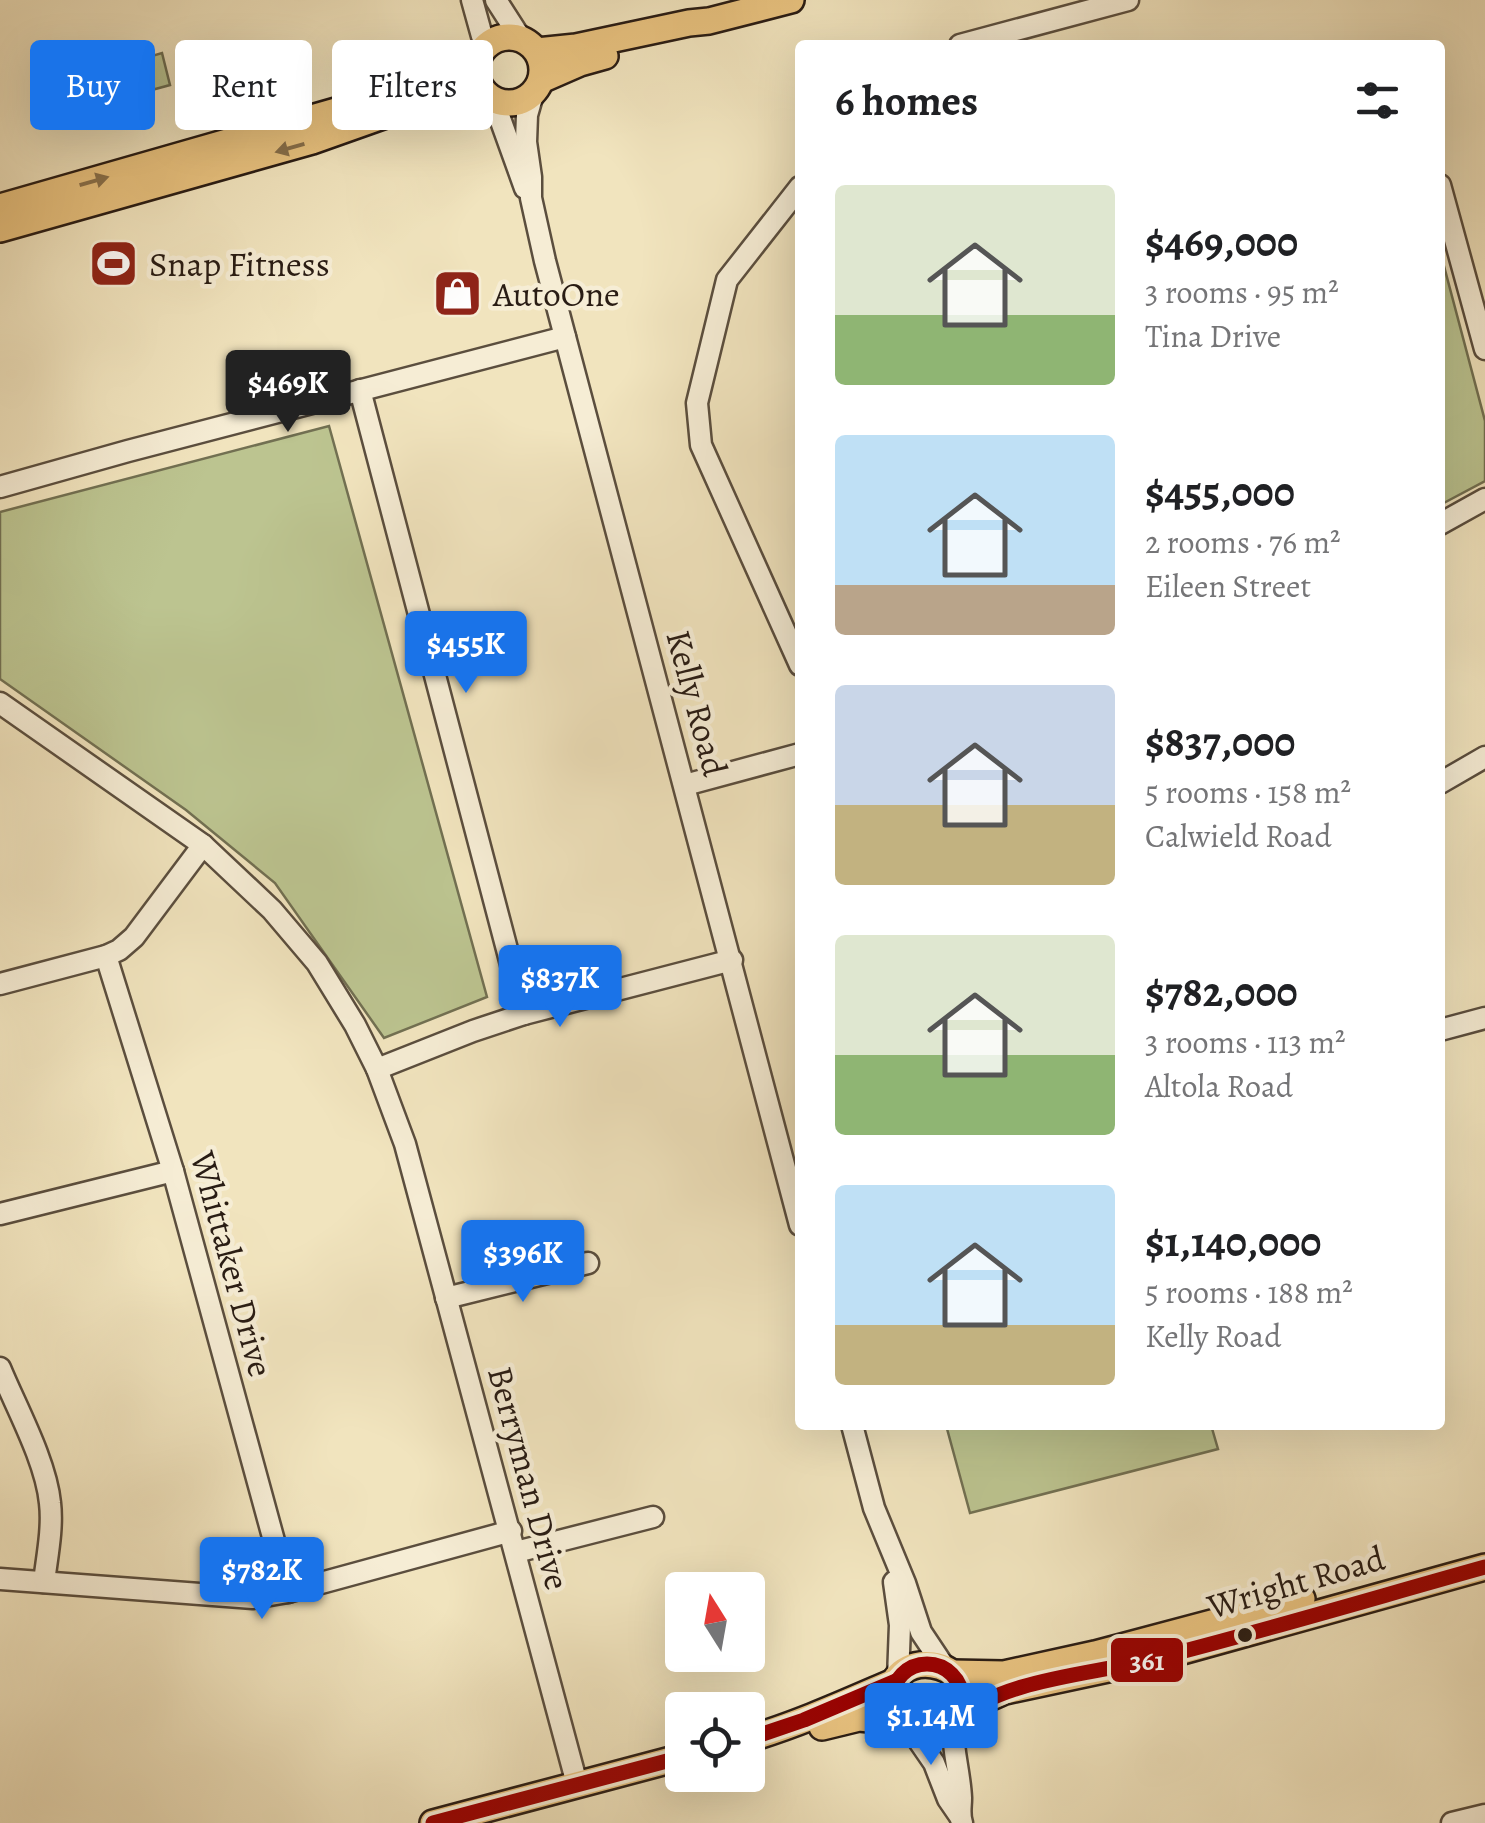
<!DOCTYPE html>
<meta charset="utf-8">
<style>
:root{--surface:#fff;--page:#f2f2f2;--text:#202124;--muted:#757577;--accent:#1a73e8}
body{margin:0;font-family:Alegreya,serif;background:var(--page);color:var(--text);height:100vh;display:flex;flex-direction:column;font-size:38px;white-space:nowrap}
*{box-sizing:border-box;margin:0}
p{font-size:32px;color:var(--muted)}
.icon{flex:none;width:55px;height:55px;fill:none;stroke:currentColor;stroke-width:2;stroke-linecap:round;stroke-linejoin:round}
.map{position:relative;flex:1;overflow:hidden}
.drawer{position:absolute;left:795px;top:40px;width:650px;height:1390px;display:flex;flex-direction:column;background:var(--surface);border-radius:10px;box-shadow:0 10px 40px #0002}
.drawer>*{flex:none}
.top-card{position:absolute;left:30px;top:40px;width:615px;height:90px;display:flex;gap:20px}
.needle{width:65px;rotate:349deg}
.buttons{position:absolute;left:665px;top:1572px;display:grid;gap:20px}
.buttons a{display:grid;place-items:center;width:100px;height:100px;border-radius:10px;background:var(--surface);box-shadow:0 10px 40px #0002;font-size:50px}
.price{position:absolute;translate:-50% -85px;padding:0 22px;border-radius:10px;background:var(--accent);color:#fff;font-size:32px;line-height:65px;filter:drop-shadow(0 2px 5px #0008)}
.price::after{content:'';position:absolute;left:50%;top:60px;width:30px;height:22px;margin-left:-15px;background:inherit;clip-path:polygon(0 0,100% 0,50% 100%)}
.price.active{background:#222;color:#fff}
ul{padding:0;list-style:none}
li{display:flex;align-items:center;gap:30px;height:250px;padding:0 40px}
li span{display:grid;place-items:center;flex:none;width:280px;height:200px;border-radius:10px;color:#555}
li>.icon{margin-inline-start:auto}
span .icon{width:120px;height:120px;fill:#fffc;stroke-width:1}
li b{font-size:42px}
h2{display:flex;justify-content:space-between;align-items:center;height:120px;padding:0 40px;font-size:42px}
.tag{padding:0 35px;border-radius:10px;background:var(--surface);box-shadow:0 10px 40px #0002;font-size:35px;line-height:90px}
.tag.active{background:var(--accent);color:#fff}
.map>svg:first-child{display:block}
</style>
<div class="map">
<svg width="1485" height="1823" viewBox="0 0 1485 1823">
<rect width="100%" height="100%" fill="#f1e4be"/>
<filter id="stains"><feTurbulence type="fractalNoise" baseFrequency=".002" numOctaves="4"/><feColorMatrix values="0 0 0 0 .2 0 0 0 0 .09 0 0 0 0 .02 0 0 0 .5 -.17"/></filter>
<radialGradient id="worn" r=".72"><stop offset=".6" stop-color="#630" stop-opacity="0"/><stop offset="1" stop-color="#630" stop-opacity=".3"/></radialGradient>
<g fill="#bcc490" stroke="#727052" stroke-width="2.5">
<polygon points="162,53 170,85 115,100 107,69"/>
<polygon points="1440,251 1485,421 1485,481 1440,505"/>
<polygon points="329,426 487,997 384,1038 275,883 186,810 0,679 0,512"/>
<polygon points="946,1425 1211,1425 1218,1449 970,1513"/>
</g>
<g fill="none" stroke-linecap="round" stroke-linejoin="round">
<defs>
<g id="minor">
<polyline points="472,0 485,47"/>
<polyline points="496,0 521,39"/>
<polyline points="960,45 1128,0"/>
<polyline points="533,94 527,115 526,142 531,177 531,198 545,261 800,1225"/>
<polyline points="493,99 525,188"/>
<polyline points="1440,185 1485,349"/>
<polyline points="800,187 727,280 697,403 701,445 800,665"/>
<polyline points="360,390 524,1014"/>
<polyline points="0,487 128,451 565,337"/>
<polyline points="1440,524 1485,499"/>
<polyline points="0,703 203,845 272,910 317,963 355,1025 377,1069 405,1144 577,1784"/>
<polyline points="1440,783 1485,757"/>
<polyline points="685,785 800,754"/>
<polyline points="106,956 173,1171 288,1592"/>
<polyline points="0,984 106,956 119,950 134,937 203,845"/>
<polyline points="1440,1030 1485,1018"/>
<polyline points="377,1069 473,1031 524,1014 732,960"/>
<polyline points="0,1214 173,1171"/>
<polyline points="446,1298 588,1263"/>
<path d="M0,1368C16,1407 46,1461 50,1503C53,1528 47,1557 44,1582"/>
<polyline points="852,1425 874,1508 905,1583 921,1632 945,1668"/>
<polyline points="516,1552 653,1517"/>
<polyline points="0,1579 253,1598 288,1592 511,1531"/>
<polyline points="894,1582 900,1625 898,1678"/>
<path d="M953,1723C952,1749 960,1773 961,1798C961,1807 959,1814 962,1823"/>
<polyline points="912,1731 934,1763 948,1799 959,1815"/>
<polyline points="1452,1823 1485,1815"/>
</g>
<g id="major">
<circle cx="509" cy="70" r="33"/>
<polyline points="537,51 576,47 689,23 709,21 791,0"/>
<polyline points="541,80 580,63 605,56"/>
<polyline points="0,207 420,87 450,75 478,57"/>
<polyline points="0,229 312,141 442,95 483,91"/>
<polyline points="952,1673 1004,1674 1095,1654 1302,1599"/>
<path d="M957,1719C990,1655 880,1643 892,1706C896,1728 920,1740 940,1732C948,1729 952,1723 958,1718C972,1706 988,1698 1005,1691L1150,1660L1485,1567"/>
<polyline points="822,1727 859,1718 900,1722"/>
<path d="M748,1739C799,1724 847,1702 896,1681"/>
<polyline points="433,1823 682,1757"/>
</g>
</defs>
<use href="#minor" stroke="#5b4e3e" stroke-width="25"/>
<use href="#major" stroke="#291c14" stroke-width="30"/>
<use href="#minor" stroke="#f6edd5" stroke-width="20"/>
<use href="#major" stroke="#e8c27f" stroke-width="25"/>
<defs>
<g id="bus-1">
<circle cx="927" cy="1699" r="35"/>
<path d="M957,1719C1007,1678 1091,1675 1153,1659C1264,1631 1374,1598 1485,1567"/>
<polyline points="748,1739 804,1720 896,1681"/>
<polyline points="433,1823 682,1757"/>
</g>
</defs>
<use href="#bus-1" stroke="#f6edd5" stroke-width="22"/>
<use href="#bus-1" stroke="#900" stroke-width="15"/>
</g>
<defs><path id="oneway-solid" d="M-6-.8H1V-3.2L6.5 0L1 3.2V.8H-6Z" transform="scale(2.5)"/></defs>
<g fill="#886f4a">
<use href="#oneway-solid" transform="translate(290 148) rotate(164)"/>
<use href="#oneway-solid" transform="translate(94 181) rotate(-16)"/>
</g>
<defs>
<symbol id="stadium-square" viewBox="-11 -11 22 22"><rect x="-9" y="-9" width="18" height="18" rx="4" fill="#8f2418" stroke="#f6edd5"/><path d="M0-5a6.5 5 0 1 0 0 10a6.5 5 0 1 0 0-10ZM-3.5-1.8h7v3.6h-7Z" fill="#fff"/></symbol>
<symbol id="shop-square" viewBox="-11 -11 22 22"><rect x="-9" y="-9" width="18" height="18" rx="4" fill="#8f2418" stroke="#f6edd5"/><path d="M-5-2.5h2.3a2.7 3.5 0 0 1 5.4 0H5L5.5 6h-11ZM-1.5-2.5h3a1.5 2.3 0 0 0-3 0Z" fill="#fff"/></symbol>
</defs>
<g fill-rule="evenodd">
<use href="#stadium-square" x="86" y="236" width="55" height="55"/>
<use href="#shop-square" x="430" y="266" width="55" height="55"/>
</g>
<circle fill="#291c14" stroke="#f6edd5" stroke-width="4" cx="1245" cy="1635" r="9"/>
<g text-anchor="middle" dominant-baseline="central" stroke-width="9" stroke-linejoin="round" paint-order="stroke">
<g font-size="35" fill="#291c14" stroke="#f6edd5" text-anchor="start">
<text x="149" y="264">Snap Fitness</text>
<text x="493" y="294">AutoOne</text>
</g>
<g font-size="35" fill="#291c14" stroke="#f6edd5">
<text transform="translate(697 703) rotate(75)">Kelly Road</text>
<text transform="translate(232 1264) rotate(75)">Whittaker Drive</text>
<text transform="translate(529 1478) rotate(75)">Berryman Drive</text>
<text transform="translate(1296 1582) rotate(-16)">Wright Road</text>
</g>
</g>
<rect stroke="#f6edd5" stroke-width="4" x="1109" y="1636" width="76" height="48" rx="10" fill="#900"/>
<g font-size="28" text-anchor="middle" font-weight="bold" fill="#fff">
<text x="1147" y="1670">361</text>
</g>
<rect width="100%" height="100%" filter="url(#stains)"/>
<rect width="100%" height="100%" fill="url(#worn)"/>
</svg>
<div class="buttons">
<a><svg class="needle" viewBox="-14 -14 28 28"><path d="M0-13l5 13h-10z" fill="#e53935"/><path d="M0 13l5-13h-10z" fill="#757577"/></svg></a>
<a><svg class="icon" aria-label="locate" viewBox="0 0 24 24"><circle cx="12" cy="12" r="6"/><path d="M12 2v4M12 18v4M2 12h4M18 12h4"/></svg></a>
</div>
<b class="price active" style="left:288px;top:435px">$469K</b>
<b class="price" style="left:466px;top:696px">$455K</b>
<b class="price" style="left:560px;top:1030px">$837K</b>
<b class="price" style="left:523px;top:1305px">$396K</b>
<b class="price" style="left:262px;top:1622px">$782K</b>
<b class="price" style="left:931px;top:1768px">$1.14M</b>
<div class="top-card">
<a class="tag active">Buy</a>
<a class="tag">Rent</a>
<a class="tag">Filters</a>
</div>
<section class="drawer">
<h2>6 homes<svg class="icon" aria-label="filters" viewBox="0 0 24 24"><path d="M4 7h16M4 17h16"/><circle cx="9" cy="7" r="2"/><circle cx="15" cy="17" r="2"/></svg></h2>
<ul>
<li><span style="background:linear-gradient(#dfe7d0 65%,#8fb573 0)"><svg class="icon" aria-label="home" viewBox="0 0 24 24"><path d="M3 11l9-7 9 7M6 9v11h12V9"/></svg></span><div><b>$469,000</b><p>3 rooms · 95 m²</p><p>Tina Drive</p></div></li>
<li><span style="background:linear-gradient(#bfe0f5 75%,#b9a48a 0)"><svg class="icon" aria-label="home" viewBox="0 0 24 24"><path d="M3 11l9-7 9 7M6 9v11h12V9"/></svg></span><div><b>$455,000</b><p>2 rooms · 76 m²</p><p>Eileen Street</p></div></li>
<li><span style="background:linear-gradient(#c9d6e8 60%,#c2b280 0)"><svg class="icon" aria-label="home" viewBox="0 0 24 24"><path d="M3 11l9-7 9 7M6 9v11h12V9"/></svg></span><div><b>$837,000</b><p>5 rooms · 158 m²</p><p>Calwield Road</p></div></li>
<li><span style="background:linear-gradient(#dfe7d0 60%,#8fb573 0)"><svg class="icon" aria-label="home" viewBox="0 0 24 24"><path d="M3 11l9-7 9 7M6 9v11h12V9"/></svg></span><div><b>$782,000</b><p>3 rooms · 113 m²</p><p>Altola Road</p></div></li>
<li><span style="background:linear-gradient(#bfe0f5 70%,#c2b280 0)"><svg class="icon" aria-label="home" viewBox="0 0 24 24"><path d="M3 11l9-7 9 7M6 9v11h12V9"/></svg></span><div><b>$1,140,000</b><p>5 rooms · 188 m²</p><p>Kelly Road</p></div></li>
</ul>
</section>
</div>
